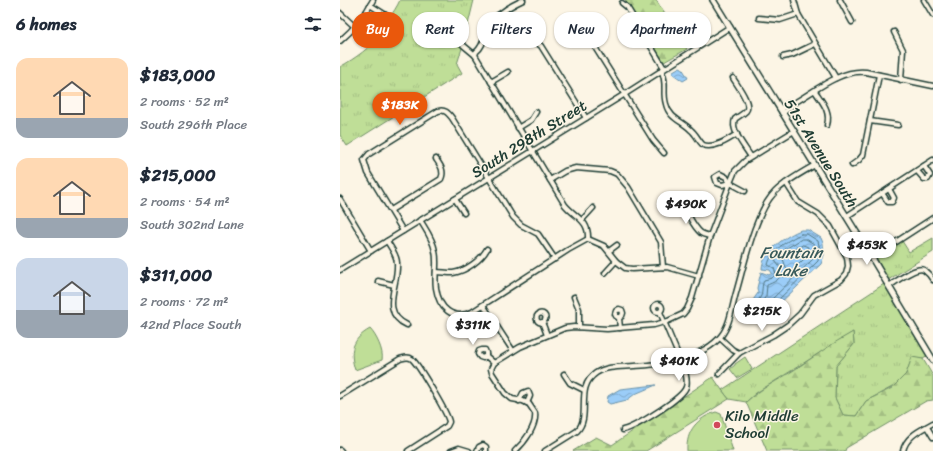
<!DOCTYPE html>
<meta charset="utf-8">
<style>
:root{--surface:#fff;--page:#f2f2f3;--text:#1f2937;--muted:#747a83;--accent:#ea580c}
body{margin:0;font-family:Sriracha,sans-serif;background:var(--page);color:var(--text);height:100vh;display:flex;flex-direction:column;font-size:15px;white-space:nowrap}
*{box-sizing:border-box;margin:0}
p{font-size:13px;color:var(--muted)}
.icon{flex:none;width:22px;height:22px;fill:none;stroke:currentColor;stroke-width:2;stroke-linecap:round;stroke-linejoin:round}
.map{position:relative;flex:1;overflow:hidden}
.sheet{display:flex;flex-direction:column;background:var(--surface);width:340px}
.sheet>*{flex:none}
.banner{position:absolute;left:12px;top:12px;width:380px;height:36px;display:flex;gap:8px}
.price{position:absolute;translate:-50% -34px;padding:0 9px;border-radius:14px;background:#fff;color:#222;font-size:13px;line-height:26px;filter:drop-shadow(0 1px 2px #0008)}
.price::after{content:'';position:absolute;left:50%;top:24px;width:12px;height:9px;margin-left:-6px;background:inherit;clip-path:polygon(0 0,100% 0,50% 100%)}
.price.selected{background:var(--accent);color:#fff}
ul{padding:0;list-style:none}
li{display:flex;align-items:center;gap:12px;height:100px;padding:0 16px}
li span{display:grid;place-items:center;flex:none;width:112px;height:80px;border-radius:12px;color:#555}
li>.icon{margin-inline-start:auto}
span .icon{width:48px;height:48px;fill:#fffc;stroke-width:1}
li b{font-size:17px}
h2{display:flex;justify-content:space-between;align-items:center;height:48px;padding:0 16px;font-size:17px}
.chip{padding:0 14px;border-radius:16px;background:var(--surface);box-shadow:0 1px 3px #0004;font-size:14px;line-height:36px}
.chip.selected{background:var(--accent);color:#fff}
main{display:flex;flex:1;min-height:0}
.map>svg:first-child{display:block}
</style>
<main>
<section class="sheet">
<h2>6 homes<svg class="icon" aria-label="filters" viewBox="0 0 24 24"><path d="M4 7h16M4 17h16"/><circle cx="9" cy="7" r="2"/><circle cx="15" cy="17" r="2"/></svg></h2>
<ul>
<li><span style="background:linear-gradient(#ffd9b3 75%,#9aa5b1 0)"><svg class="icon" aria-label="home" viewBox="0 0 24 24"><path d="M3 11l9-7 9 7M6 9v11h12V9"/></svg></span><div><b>$183,000</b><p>2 rooms · 52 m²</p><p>South 296th Place</p></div></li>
<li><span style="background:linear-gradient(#ffd9b3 75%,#9aa5b1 0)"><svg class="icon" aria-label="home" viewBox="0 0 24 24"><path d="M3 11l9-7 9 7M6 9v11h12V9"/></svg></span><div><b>$215,000</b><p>2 rooms · 54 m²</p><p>South 302nd Lane</p></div></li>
<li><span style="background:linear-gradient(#c9d6e8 65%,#9aa5b1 0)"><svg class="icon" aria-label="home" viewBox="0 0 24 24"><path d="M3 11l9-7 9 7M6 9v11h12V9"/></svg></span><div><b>$311,000</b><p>2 rooms · 72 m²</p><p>42nd Place South</p></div></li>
</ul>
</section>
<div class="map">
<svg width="593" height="451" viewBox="0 0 593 451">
<defs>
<pattern id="grass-tufts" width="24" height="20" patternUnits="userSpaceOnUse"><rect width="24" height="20" fill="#bfde97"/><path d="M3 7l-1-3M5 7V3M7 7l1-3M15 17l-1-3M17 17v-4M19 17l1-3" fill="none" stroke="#a4bf83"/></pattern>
<pattern id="forest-firs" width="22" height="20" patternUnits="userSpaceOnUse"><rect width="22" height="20" fill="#bfde97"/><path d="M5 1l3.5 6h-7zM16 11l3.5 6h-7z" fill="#a4bf83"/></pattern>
<pattern id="water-waves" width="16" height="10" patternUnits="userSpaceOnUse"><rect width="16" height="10" fill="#9bcdf8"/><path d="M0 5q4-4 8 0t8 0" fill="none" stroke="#7ea8ca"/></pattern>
</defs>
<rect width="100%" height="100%" fill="#fcf5e5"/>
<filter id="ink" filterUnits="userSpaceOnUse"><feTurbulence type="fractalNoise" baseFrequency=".025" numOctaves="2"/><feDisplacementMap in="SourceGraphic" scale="8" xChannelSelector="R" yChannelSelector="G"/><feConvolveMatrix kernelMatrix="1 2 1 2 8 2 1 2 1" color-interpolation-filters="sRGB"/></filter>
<g filter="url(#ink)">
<g fill="url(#grass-tufts)" stroke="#6f8e66">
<path d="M60,0H134L123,45L117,64L122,73L7,146L0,135V67C15,58 31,48 41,33C44,28 46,23 49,19C53,12 57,7 60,0Z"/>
<polygon points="593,238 593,252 548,280 533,251 562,241 569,252"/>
<polygon points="547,282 590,355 583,359 572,358 566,374 554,386 526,401 516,416 503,415 495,398 496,366 514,344 513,332 416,393 406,402 389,399 382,390"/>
</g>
<g fill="url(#forest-firs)" stroke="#6f8e66">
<polygon points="285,0 316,0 347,49 324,62"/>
<path d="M513,332L514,344L496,366L495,398L503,415L516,416L526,401L552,388L566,374L572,357L583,359L593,376V400L586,401L506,448L505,451H427L406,402C420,389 437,381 454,370C474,357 492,343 513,332Z"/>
<polygon points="373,377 382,390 389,399 306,451 233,451 256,437 272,445"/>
</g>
<g fill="#bfde97" stroke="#6f8e66">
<path d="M30,329C36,335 44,351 42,360L15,370C9,351 12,339 30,329Z"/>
<polygon points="405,357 412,369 397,378 390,369 395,365 395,364"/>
<path d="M376,412L381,414L393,451H347C346,431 357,418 376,412Z"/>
</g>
<g fill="url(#water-waves)" stroke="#6993aa">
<polygon points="340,67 342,68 348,78 343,81 333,74 333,71"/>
<path d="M461,230H468L481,238L483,243L484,255L481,264L435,308L417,322H411C404,314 412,301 418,293L417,288L421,272L429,275L432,273L430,270L422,269C422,252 447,235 461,230Z"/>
<polygon points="316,385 295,394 287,400 270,404 267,402 268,396 280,389"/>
</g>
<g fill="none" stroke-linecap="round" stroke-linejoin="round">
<g stroke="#517782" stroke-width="1">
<path d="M461,234H467L478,241L480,250L478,261L433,305L415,318H413C410,310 417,303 421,296C422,294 422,284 424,280L432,278L436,274L434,268L428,265C431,250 448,240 461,234Z"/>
<path d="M462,239H466L474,244V258L429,302L423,305L422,302L426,296L427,285C435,282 444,278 440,268C439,265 436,263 435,260L444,250Z"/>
<polygon points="463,245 468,247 469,254 450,273 448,273 443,259 448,254"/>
</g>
<defs>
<g id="minor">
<polyline points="454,0 458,14 496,78"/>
<polyline points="500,0 512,22"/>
<polyline points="584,0 593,15"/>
<polyline points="282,3 287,7 324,68"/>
<polyline points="30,5 49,17"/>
<polyline points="0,13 15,27"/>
<polyline points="158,15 165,27 190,37 201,46 246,118"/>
<polyline points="419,18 440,20 458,14"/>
<polyline points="241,25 313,140 324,153"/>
<polyline points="554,32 563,50 561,80"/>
<path d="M0,41C14,29 25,16 33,0"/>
<path d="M123,45L135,55L225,205C236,218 249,220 248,239"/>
<path d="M135,55L136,52C144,46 144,36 148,27C155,15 170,6 183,0"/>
<polyline points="443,57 452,55 475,44"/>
<path d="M321,70C328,83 322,91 326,104C329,118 342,121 351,130C356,134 358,140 363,145C374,149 388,140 397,134"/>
<path d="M393,78C397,85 412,104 406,111C403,114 399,116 395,119C390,130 405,147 411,157"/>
<polyline points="151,82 168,72"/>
<path d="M475,91C482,102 491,111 487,125"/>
<path d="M454,103C475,91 501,69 526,72L593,86"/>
<polyline points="440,109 448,104 454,103 450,108 442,113"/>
<polyline points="530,121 558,125"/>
<polyline points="178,128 191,120 196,112"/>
<polyline points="512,165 519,160 523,155 539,75"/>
<polyline points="577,171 584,179 588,179 590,175 584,166"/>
<polygon points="380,174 386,177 390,183 382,185 377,183 375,177"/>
<polyline points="210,180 225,171 236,168 270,171 277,174 288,187 321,242 323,267"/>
<polyline points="390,183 405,191"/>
<polyline points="542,193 548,202 552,202 554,198 549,189"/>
<polyline points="0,199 31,251"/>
<polyline points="115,199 124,213"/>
<path d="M344,199C343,208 354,227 361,233C364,235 367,235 370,236"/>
<path d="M51,210L101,179C105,171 100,165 96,159"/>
<polyline points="507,216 593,160"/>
<path d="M80,220C86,230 93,239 95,251C98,263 94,275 96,288C99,308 112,321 132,312L228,250L248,239"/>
<polyline points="242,220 253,208"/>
<path d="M63,231L28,173L24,160L29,154L98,111C105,109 108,113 112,118L173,217L181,225L198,234L215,259"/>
<polyline points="248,239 264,246 276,261 285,268 292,269 327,267 359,276"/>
<path d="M47,241C51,248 57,255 57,263C59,285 39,312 67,325"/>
<polyline points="269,251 277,245"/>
<polyline points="529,253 539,248 556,242 593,218"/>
<polyline points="0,270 285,94 390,27"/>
<path d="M96,272C101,272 107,273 113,273C126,271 141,260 147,249"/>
<polyline points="265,273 276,261"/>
<polyline points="38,281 54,285"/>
<path d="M549,286C557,281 576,266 584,270C588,273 591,277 593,280"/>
<polyline points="234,297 239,309 239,327"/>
<circle cx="318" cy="308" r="4"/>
<polyline points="143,305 173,351"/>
<circle cx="201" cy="318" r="4.5"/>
<polyline points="279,318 282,316 283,313 282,310 279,309 276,311 275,314 276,316 279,318 280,328"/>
<polyline points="202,322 207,335"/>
<polyline points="380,338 393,350 399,353"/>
<polyline points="146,356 143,358 140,357 138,354 139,351 142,350 145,350 146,353 146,356 154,363"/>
<polyline points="224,374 230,383 244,390"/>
<polyline points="379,374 399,353 433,335 448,325 460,314 474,295 501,280 506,274 508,266 507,257 490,226 478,214 458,202 446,183"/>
<path d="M0,396L60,359C64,358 68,356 72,359C78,364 108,414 109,422L107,426L68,451"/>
<polyline points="179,401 183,393 188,391 190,396 187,403"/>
<polyline points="587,427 593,437"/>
<path d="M283,430C296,427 343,398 346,387C348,382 346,376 345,371L320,312"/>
<polyline points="0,450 1,451"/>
<polyline points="111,451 119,448 129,451"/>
<polyline points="137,451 139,447 143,445 146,447 146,451"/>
<path d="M175,451C184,443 197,426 195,413L189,404L183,401L172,399L165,393L152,373L151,369L154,363L180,347L225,328L234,327L267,329L314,325L328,321L343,314L347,309L352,298L370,236L390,183L395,171L405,161L454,131"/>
<path d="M205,451L237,431C252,416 234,388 256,373C267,366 282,367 294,366C320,365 364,358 381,336C390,325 392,307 396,293C404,266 415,212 435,192C446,181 461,173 475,165"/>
<path d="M563,451C566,436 581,430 593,423"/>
</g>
<polyline id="major" points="373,0 529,253 593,360"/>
</defs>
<use href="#minor" stroke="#1f3d34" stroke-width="7"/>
<use href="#major" stroke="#1f3d34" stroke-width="8"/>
<use href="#minor" stroke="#fcf5e5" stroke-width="4"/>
<use href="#major" stroke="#fcf5e5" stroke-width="5"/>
</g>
</g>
<circle fill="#d1495b" stroke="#fcf5e5" stroke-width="1.5" cx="377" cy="425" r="4"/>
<g text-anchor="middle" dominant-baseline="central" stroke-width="3" stroke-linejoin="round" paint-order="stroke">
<g font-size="15" fill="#1f3d34" stroke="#fcf5e5">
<text transform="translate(189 139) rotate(-32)">South 298th Street</text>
<text transform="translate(481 153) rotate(58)">51st Avenue South</text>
</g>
<g font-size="15" fill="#1f3d34" stroke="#fcf5e5" text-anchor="start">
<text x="385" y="416">Kilo Middle<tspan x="385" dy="17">School</tspan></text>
</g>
<g font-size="16" font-style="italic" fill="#385a5b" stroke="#fcf5e5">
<text x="451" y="252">Fountain<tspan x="451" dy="18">Lake</tspan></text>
</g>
</g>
</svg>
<b class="price selected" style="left:60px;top:126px">$183K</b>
<b class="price" style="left:346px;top:225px">$490K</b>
<b class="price" style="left:527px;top:266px">$453K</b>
<b class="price" style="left:422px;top:332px">$215K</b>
<b class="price" style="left:133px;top:346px">$311K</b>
<b class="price" style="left:339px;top:382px">$401K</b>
<div class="banner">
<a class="chip selected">Buy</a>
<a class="chip">Rent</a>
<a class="chip">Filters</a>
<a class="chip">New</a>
<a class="chip">Apartment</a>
</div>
</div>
</main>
